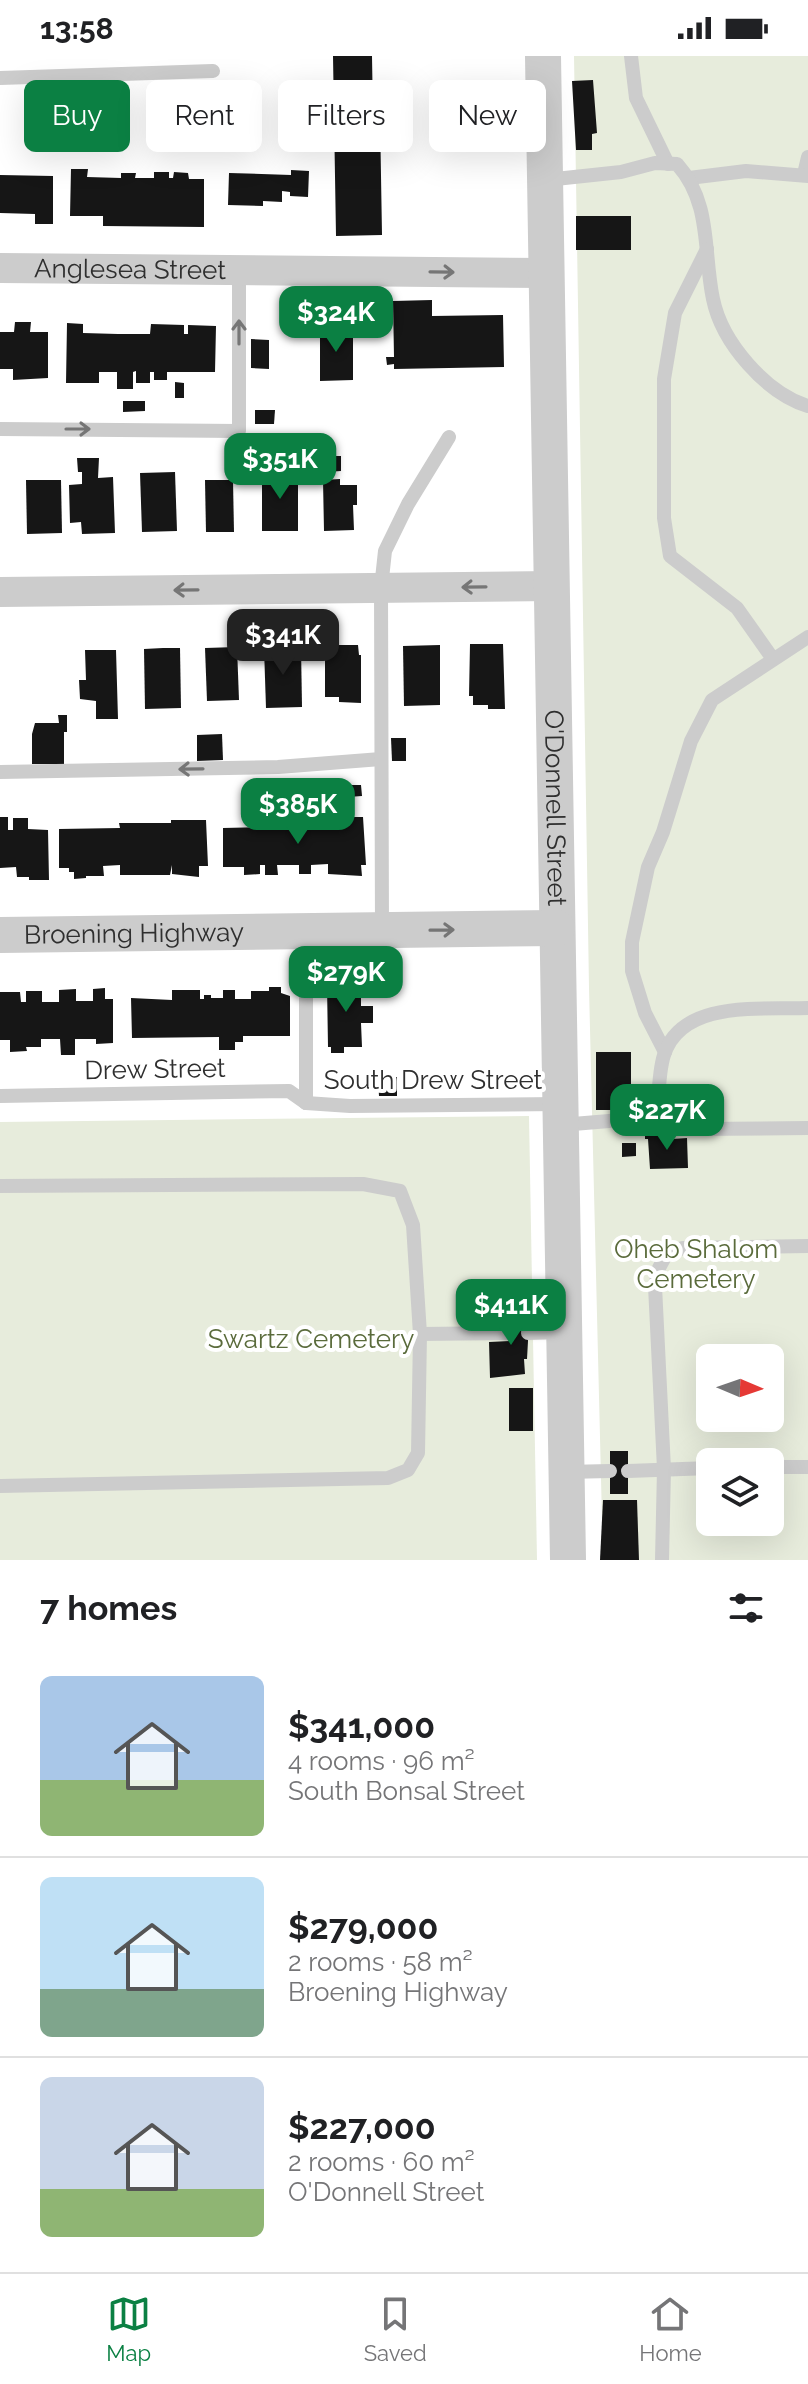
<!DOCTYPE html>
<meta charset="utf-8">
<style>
:root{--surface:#fff;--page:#f2f2f2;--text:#202124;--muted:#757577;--line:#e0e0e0;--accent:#0b8043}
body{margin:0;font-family:Raleway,sans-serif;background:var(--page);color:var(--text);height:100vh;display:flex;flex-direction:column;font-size:30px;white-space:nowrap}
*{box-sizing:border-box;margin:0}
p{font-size:26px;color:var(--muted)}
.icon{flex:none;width:44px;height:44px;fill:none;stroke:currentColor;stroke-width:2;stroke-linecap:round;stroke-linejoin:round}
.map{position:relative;height:1504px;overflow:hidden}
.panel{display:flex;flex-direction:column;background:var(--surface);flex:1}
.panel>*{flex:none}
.guide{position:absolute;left:24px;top:24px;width:760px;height:72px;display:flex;gap:16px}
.needle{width:52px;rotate:92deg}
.fabs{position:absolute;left:696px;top:1288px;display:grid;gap:16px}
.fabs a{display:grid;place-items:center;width:88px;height:88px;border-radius:12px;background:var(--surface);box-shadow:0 8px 32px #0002;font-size:40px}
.price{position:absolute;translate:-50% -68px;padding:0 18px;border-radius:16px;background:var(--accent);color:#fff;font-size:26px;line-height:52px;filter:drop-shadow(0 2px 4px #0008)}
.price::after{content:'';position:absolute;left:50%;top:48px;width:24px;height:18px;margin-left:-12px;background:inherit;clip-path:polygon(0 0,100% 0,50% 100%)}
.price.current{background:#222;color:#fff}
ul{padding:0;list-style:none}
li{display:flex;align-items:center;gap:24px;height:200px;padding:0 40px}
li+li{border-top:2px solid var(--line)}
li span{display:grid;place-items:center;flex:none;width:224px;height:160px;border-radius:12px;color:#555}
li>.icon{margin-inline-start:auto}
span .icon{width:96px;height:96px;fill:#fffc;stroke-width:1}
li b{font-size:34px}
h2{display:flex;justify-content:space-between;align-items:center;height:96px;padding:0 40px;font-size:34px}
.chip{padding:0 28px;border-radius:12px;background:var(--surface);box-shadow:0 8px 32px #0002;font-size:28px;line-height:72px}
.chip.current{background:var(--accent);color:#fff}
.status{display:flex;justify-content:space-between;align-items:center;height:56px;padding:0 40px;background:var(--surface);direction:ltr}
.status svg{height:22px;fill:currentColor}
.tab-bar{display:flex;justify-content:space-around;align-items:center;height:112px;border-top:2px solid var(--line);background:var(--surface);font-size:22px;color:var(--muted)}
.tab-bar a{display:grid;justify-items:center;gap:4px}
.tab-bar .current{color:var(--accent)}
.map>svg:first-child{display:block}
</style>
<div class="status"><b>13:58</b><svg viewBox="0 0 49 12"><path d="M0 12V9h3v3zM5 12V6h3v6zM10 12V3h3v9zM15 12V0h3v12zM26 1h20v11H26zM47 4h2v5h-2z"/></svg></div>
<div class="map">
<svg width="808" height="1504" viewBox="0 0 808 1504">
<rect width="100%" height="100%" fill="#fff"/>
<g fill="#e7ecdc" fill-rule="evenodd">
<path d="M574,0H808V1504H603L589,932ZM710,1302H770V1362H710ZM710,1406H770V1466H710Z"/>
<polygon points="529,1060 537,1504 0,1504 0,1066"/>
</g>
<g fill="#161616">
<polygon points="333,0 372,0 373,60 380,60 382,179 336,180"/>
<polygon points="593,24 597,77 592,78 592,94 576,94 572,25"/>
<polygon points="470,28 508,29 507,88 453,87 454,49 470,50"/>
<rect x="64" y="42" width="13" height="17"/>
<rect x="24" y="43" width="13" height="12"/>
<rect x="43" y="43" width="20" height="13"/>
<polygon points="71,113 88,113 87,121 121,122 121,117 136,117 135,122 154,122 154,116 169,116 169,122 173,122 174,116 188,117 189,123 204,123 204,171 103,170 103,160 70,160"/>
<polygon points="291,114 309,115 308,141 290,140 290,136 282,135 282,146 263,145 263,150 228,149 229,117 291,119"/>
<polygon points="0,119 53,120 53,168 35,168 35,158 0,157"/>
<rect x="576" y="160" width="55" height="34"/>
<polygon points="432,244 432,260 503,259 504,311 394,313 394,308 387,309 386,301 394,301 393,245"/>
<polygon points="15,266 31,266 30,276 48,276 48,322 13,324 13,313 0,313 0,276 14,276"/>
<polygon points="67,267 83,268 83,277 118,278 150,278 151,268 184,269 184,278 188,278 188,269 216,270 215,316 167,316 167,324 154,324 154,316 150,316 150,327 136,327 136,315 133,316 133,333 117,333 117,316 99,316 99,327 66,327"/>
<polygon points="320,272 353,272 353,324 320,325"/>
<polygon points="251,283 269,284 269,313 251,312"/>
<polygon points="175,326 184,327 184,342 175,342"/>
<polygon points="123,345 145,345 145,355 123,356"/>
<polygon points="255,354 275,354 274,368 255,368"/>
<polygon points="325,400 341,400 341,415 326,416"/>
<polygon points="77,402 99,402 98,422 113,421 115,477 82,478 81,466 70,467 69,429 82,428 82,416 78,416"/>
<rect x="309" y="407" width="13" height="12"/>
<rect x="262" y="415" width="36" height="60"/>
<polygon points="175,416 177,475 142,476 140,417"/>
<polygon points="340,423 340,429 357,429 357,449 353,449 354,474 324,475 323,424"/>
<polygon points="26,424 61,424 62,477 27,478"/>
<polygon points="205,424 233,424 234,476 206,476"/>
<polygon points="470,588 503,588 505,653 488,653 488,649 473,649 473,640 469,640"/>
<polygon points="325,589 358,589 359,599 361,599 361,647 339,646 339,641 325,641"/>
<polygon points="440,589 440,649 404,650 403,590"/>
<polygon points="237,591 239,644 207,645 205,592"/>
<polygon points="301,591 302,651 266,652 264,592"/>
<polygon points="163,592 180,592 181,652 145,653 144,593"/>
<polygon points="85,594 116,594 118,663 96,663 96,645 80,643 79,624 86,624"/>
<polygon points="58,659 67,659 67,676 64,676 64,708 32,708 32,678 35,667 59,667"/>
<polygon points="222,678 223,704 197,705 197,679"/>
<polygon points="391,682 406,682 406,705 392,705"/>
<polygon points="292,726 293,741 281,741 280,727"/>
<polygon points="348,729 361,729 362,740 348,741"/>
<polygon points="343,759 343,761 363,761 366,809 361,809 362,820 328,818 328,808 311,809 311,818 299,818 299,809 277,809 278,819 265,819 265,809 260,809 260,818 244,819 244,811 223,811 223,772 262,771 261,765 276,765 276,771 294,771 295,765 327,764 327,770 329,770 329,760"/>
<polygon points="0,761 8,761 8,774 13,774 13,762 28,762 28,773 48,774 49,824 29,824 29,821 17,821 16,811 0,812"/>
<polygon points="171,764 206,764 208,810 199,810 199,821 172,818 172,809 170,819 120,819 120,809 103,810 104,820 86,820 86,822 74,823 74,816 69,816 69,812 59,812 59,773 120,772 119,767 171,767"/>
<polygon points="333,919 354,919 355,928 361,928 361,950 373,950 373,967 361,967 362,991 344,991 344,997 331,997 331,991 328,991 327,929 333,929"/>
<polygon points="269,931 281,931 281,937 290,940 290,980 243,980 243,986 235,986 235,994 219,994 219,981 132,982 131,942 172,944 172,934 200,934 200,943 204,943 204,939 211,939 211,942 223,942 223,934 235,934 235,943 251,943 251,935 269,935"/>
<polygon points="105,932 105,943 113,943 113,987 96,988 96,983 75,983 75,999 61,999 60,983 41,983 41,991 26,991 27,995 10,996 10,984 0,984 0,936 20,936 21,946 26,946 26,935 42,935 42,946 59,946 59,934 76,933 76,945 93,945 93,933"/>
<polygon points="596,996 631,996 631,1054 624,1054 624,1061 616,1061 615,1054 596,1054"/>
<polygon points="397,1021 397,1040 379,1040 378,1022"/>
<polygon points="672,1078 672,1083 687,1082 688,1112 650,1113 648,1083 645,1083 645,1079"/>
<polygon points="622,1087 636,1087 636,1100 622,1101"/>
<polygon points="509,1251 526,1251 528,1285 527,1303 524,1303 525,1318 490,1322 489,1286 510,1285"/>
<rect x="509" y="1332" width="24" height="43"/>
<rect x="610" y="1395" width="18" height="43"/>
<polygon points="603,1444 637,1444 639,1504 600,1504"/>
</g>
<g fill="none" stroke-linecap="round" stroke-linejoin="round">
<g stroke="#ccc" stroke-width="14">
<polyline points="631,0 636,42 668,108"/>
<polyline points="0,22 213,15"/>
<polyline points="804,118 808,101"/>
<polyline points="689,122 746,115 808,120"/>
<path d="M546,124L621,116L655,107L677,108C712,147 703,196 713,243C722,287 766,337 808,350"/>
<polyline points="707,193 675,257 664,323 664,462 670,500 737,552 773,603"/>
<polyline points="0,373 239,375 239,214"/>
<polyline points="0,716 278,711 381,703"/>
<polyline points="382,874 381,532 385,495 408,448 449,381"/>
<polyline points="665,996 645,957 632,915 632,886 648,811 663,776 691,685 712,644 808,581"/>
<polyline points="0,1040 289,1035 306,1047"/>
<polyline points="306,1047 350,1050 560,1048"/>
<polyline points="306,1047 306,876"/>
<path d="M657,1061C659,1041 658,1018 664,999C682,943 762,954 808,952"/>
<polyline points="561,1069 657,1061 695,1073 808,1072"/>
<polyline points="0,1130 363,1128 400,1135 413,1169 420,1278 418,1397 408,1414 388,1422 0,1430"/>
<polyline points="528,1277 564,1276"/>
<polyline points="420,1278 510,1277"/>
<polyline points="770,1411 808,1411"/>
<polyline points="628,1415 710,1412"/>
<polyline points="566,1416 610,1415"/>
<polyline points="662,1504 664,1413 655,1230 659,1212 667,1197 683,1192 808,1190"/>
</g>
<g stroke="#ccc" stroke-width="30">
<path id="s1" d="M0,212L547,217"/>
<polyline points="0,536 552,530"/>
</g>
<g stroke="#ccc" stroke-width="36">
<path id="s2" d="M543,0L568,1504"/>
<path id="s3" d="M0,879L557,872"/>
</g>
</g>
<defs><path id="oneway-shaft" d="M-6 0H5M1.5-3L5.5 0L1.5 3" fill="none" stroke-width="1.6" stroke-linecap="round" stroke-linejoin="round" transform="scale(2)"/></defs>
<g stroke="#767676">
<use href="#oneway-shaft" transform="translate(442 216) rotate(1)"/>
<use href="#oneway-shaft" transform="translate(239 276) rotate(-90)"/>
<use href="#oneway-shaft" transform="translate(78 373)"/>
<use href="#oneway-shaft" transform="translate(474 531) rotate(179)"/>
<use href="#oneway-shaft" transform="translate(186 534) rotate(179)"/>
<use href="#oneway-shaft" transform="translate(191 713) rotate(179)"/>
<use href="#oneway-shaft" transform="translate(442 874) rotate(-1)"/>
</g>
<g text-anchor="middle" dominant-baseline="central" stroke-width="8" stroke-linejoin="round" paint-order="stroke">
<g font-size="26" fill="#2f2f2f" stroke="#fff">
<text stroke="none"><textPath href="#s1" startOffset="130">Anglesea Street</textPath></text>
<text stroke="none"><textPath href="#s2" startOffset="752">O'Donnell Street</textPath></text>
<text stroke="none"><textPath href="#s3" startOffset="134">Broening Highway</textPath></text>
<text transform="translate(155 1013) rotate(-1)">Drew Street</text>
<text x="433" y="1024">South Drew Street</text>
</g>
<g font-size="26" fill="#5a6b3b" stroke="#fff">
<text x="696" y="1193">Oheb Shalom<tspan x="696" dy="30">Cemetery</tspan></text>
<text x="311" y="1283">Swartz Cemetery</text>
</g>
</g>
</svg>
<div class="fabs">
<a><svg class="needle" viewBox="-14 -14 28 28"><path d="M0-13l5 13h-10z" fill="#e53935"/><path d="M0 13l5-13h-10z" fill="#757577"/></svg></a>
<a><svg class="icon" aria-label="layers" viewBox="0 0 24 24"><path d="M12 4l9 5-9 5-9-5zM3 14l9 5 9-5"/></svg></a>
</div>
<b class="price" style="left:336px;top:298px">$324K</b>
<b class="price" style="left:280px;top:445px">$351K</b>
<b class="price current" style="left:283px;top:621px">$341K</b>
<b class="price" style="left:298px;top:790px">$385K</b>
<b class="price" style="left:346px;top:958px">$279K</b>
<b class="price" style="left:667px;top:1096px">$227K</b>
<b class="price" style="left:511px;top:1291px">$411K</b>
<div class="guide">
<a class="chip current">Buy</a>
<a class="chip">Rent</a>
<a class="chip">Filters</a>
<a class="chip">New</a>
</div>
</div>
<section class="panel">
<h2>7 homes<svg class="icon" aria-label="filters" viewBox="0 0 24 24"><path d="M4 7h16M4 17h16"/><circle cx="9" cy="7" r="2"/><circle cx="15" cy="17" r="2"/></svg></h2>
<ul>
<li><span style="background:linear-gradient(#a9c7e8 65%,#8fb573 0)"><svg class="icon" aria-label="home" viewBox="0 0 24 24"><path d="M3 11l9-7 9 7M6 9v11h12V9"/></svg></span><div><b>$341,000</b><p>4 rooms · 96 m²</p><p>South Bonsal Street</p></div></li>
<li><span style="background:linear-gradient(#bfe0f5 70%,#7fa58c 0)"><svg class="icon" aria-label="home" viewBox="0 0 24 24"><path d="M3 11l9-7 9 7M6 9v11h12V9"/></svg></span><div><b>$279,000</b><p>2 rooms · 58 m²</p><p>Broening Highway</p></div></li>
<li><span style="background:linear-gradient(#c9d6e8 70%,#8fb573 0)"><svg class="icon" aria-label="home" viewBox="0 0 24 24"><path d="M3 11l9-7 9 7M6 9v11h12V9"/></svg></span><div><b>$227,000</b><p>2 rooms · 60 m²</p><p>O'Donnell Street</p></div></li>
</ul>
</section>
<nav class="tab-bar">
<a class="current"><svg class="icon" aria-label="map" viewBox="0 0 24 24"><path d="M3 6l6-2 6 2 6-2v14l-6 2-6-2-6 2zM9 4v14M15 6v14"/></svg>Map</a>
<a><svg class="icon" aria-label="saved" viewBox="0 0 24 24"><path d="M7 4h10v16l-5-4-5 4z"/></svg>Saved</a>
<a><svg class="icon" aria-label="home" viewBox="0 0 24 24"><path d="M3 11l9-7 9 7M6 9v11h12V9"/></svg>Home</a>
</nav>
